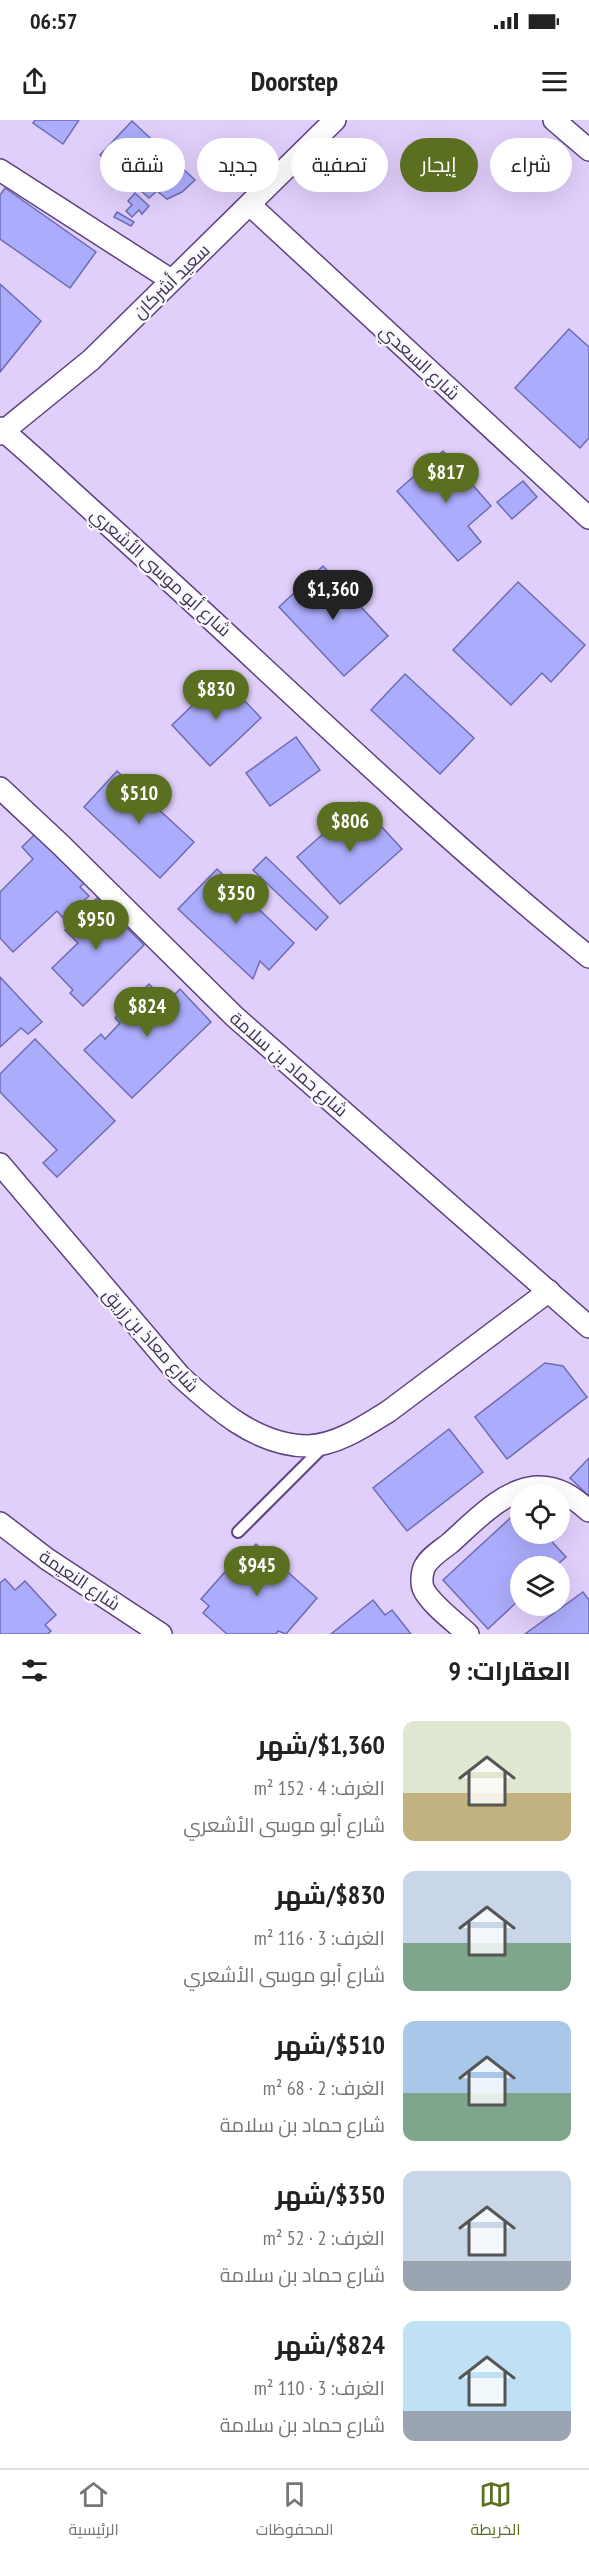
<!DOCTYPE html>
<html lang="ar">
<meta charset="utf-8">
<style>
:root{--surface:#fff;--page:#f6f6f6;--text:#222;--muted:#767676;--line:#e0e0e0;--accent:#5a7020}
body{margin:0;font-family:"PT Sans Narrow",Cairo,sans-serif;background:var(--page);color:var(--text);direction:rtl;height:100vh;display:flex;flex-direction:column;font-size:22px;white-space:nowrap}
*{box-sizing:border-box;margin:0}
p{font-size:20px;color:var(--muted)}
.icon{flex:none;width:33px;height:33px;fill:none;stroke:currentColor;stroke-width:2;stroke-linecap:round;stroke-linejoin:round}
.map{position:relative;height:1514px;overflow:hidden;direction:ltr}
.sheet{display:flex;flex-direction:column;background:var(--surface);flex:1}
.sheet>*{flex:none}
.guide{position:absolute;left:18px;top:18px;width:554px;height:54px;direction:rtl;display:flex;gap:12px}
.controls{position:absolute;left:510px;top:1364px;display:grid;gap:12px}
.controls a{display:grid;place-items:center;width:60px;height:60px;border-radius:50%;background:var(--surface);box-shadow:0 6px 24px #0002;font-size:30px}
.price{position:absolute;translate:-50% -51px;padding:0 14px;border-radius:21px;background:var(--accent);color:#fff;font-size:20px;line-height:39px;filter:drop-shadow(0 2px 3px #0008)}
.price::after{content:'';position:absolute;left:50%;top:36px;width:18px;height:14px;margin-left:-9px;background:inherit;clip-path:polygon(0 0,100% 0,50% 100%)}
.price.active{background:#222;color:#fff}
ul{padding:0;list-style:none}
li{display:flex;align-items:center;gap:18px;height:150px;padding:0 18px}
li span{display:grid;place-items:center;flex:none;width:168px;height:120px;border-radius:12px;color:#555}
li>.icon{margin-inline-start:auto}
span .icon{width:72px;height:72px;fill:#fffc;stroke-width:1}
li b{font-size:26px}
h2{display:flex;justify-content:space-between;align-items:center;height:72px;padding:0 18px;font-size:26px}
.pill{padding:0 21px;border-radius:27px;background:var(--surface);box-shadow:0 6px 24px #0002;font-size:21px;line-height:54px}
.pill.active{background:var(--accent);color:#fff}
.status{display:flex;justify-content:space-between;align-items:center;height:42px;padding:0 30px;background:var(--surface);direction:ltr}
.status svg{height:16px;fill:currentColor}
header{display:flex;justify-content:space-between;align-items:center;height:78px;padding:0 18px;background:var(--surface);font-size:27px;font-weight:700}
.tab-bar{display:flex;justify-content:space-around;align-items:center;height:84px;border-top:2px solid var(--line);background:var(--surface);font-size:16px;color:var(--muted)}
.tab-bar a{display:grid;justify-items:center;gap:3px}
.tab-bar .active{color:var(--accent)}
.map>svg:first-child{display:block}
</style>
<div class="status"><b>06:57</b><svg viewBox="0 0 49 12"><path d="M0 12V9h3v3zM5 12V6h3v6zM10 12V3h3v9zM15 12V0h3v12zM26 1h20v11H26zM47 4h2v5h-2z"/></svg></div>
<header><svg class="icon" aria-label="menu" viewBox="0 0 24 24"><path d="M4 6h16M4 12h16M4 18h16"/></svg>Doorstep<svg class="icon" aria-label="share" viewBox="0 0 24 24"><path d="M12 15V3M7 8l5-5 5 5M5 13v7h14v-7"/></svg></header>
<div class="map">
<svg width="589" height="1514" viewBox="0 0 589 1514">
<rect width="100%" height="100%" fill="#e1cffb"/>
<g fill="#acacfc" stroke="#6e6cb1" stroke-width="1.5">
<polygon points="35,0 79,0 63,24 33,3"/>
<polygon points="132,1 195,60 182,72 167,79 157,71 149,78 100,35"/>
<polygon points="5,68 96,132 70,168 0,119 0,75"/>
<polygon points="135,73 149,86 142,94 139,90 132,97 126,91 132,85 128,81"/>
<polygon points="117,92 134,102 131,106 114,97"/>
<polygon points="0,164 41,201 0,252"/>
<polygon points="569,209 589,227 589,318 580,328 515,268"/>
<polygon points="443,331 491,386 468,406 481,422 458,441 397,371"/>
<polygon points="523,361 537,377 512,399 497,382"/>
<polygon points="323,446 388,516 344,556 279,487"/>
<polygon points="518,462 585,525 551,562 542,553 511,585 453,530"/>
<polygon points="405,554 474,618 440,654 371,590"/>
<polygon points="222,557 261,598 210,646 172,605"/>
<polygon points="296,617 320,650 270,686 246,653"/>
<polygon points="117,651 194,722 160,758 84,687"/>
<polygon points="359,682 402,729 340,784 297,737"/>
<polygon points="37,712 86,761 80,767 89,776 64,799 57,791 13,832 0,818 0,772 33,739 22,727"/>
<polygon points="266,737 328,797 316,810 253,750"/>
<polygon points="217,749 294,823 269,850 260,841 253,859 178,789"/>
<polygon points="97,778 144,825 83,886 70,873 73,870 52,848 78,823 65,810"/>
<polygon points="0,857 42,902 28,914 21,908 0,927"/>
<polygon points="149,864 167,882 180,869 211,902 132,978 84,930 101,914 105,919 120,903 115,898"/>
<polygon points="35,919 115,1001 57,1057 43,1043 57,1030 0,972 0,954"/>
<polygon points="545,1243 563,1246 587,1277 507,1339 475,1297"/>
<polygon points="449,1309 483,1352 407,1411 373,1368"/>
<polygon points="589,1338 589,1376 570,1358"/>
<polygon points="520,1389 520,1413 544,1413 566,1437 556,1446 520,1446 520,1479 488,1509 443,1460"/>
<polygon points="256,1424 317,1478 286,1514 278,1511 276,1514 227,1514 203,1493 209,1486 201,1479 232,1444 236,1447"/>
<polygon points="5,1459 15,1470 25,1461 56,1495 45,1505 51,1511 48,1514 0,1514 0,1463"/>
<polygon points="583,1472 589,1480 589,1514 525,1514"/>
<polygon points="373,1480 385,1495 392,1490 411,1514 331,1514"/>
</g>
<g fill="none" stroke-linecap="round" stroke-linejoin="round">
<defs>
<polyline id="service" points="238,1412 324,1326"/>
<g id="minor">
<polyline points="554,0 589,30"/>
<polyline points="0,50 171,160"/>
<polyline points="250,85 589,398"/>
<path d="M0,308C36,338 70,371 105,402C266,547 420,700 589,837"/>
<polyline points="0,314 91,240 335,0"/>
<polyline points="0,668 61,725 235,897 589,1207"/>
<path d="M0,1044L180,1256C215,1288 257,1326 308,1326C337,1325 365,1306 389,1291L549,1171"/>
<polyline points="0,1403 47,1439 161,1514"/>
<path d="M468,1514C456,1503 429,1483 423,1468C421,1462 422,1451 425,1446C430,1437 441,1430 449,1424C473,1403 502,1370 536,1367C559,1366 573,1377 589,1391"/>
</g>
</defs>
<use href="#service" stroke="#5e4180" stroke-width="14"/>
<use href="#minor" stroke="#5e4180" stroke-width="24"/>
<use href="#service" stroke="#fff" stroke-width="10"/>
<use href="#minor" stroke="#fff" stroke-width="21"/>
</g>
<g text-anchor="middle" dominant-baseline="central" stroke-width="4.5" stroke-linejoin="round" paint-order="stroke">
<g font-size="18" fill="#3f3350" stroke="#faf8ff">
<text transform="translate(171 161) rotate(-44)">سعيد أشركان</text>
<text transform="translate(420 242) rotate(43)">شارع السعدي</text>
<text transform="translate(161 452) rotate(42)">شارع أبو موسى الأشعري</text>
<text transform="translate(289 944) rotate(41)">شارع حماد بن سلامة</text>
<text transform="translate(151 1220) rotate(48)">شارع معاذ بن زريق</text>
<text transform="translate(80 1460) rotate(34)">شارع النعيمة</text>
</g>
</g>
</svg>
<div class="controls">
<a><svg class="icon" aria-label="locate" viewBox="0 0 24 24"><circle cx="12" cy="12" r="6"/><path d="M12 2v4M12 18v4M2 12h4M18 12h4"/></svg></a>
<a><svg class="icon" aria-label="layers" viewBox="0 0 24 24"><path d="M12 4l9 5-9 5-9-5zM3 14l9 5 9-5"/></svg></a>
</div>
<b class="price" style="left:446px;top:384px">$817</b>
<b class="price active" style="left:333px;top:501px">$1,360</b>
<b class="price" style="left:216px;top:601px">$830</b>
<b class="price" style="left:139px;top:705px">$510</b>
<b class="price" style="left:350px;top:733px">$806</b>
<b class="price" style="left:236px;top:805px">$350</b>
<b class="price" style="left:96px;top:831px">$950</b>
<b class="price" style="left:147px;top:918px">$824</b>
<b class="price" style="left:257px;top:1477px">$945</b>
<div class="guide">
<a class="pill">شراء</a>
<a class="pill active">إيجار</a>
<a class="pill">تصفية</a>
<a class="pill">جديد</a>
<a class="pill">شقة</a>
</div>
</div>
<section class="sheet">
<h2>العقارات: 9<svg class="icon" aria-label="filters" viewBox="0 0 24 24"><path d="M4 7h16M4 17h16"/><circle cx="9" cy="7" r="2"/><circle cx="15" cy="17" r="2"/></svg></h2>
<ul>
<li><span style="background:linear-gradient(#dfe7d0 60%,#c2b280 0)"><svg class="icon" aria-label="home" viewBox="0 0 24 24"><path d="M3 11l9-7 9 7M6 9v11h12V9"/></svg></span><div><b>$1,360/شهر</b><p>الغرف: 4 · 152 m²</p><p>شارع أبو موسى الأشعري</p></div></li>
<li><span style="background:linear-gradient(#c9d6e8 60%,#7fa58c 0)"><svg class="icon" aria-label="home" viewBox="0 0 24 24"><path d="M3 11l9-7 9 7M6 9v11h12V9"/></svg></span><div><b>$830/شهر</b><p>الغرف: 3 · 116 m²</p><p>شارع أبو موسى الأشعري</p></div></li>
<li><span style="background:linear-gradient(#a9c7e8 60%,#7fa58c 0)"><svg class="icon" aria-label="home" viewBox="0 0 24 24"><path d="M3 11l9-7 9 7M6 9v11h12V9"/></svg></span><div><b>$510/شهر</b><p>الغرف: 2 · 68 m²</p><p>شارع حماد بن سلامة</p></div></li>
<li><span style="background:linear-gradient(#c9d6e8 75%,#9aa5b1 0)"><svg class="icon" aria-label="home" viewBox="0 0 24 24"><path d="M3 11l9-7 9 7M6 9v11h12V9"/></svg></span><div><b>$350/شهر</b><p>الغرف: 2 · 52 m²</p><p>شارع حماد بن سلامة</p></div></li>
<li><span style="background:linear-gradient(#bfe0f5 75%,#9aa5b1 0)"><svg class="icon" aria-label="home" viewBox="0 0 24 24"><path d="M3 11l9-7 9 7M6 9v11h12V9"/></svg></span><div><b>$824/شهر</b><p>الغرف: 3 · 110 m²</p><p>شارع حماد بن سلامة</p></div></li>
</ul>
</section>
<nav class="tab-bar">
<a class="active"><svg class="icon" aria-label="map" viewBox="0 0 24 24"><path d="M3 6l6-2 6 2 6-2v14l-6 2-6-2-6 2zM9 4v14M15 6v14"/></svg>الخريطة</a>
<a><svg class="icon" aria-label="saved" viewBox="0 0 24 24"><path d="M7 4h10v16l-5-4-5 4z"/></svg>المحفوظات</a>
<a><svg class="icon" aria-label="home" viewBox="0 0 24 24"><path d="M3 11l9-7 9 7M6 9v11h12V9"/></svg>الرئيسية</a>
</nav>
